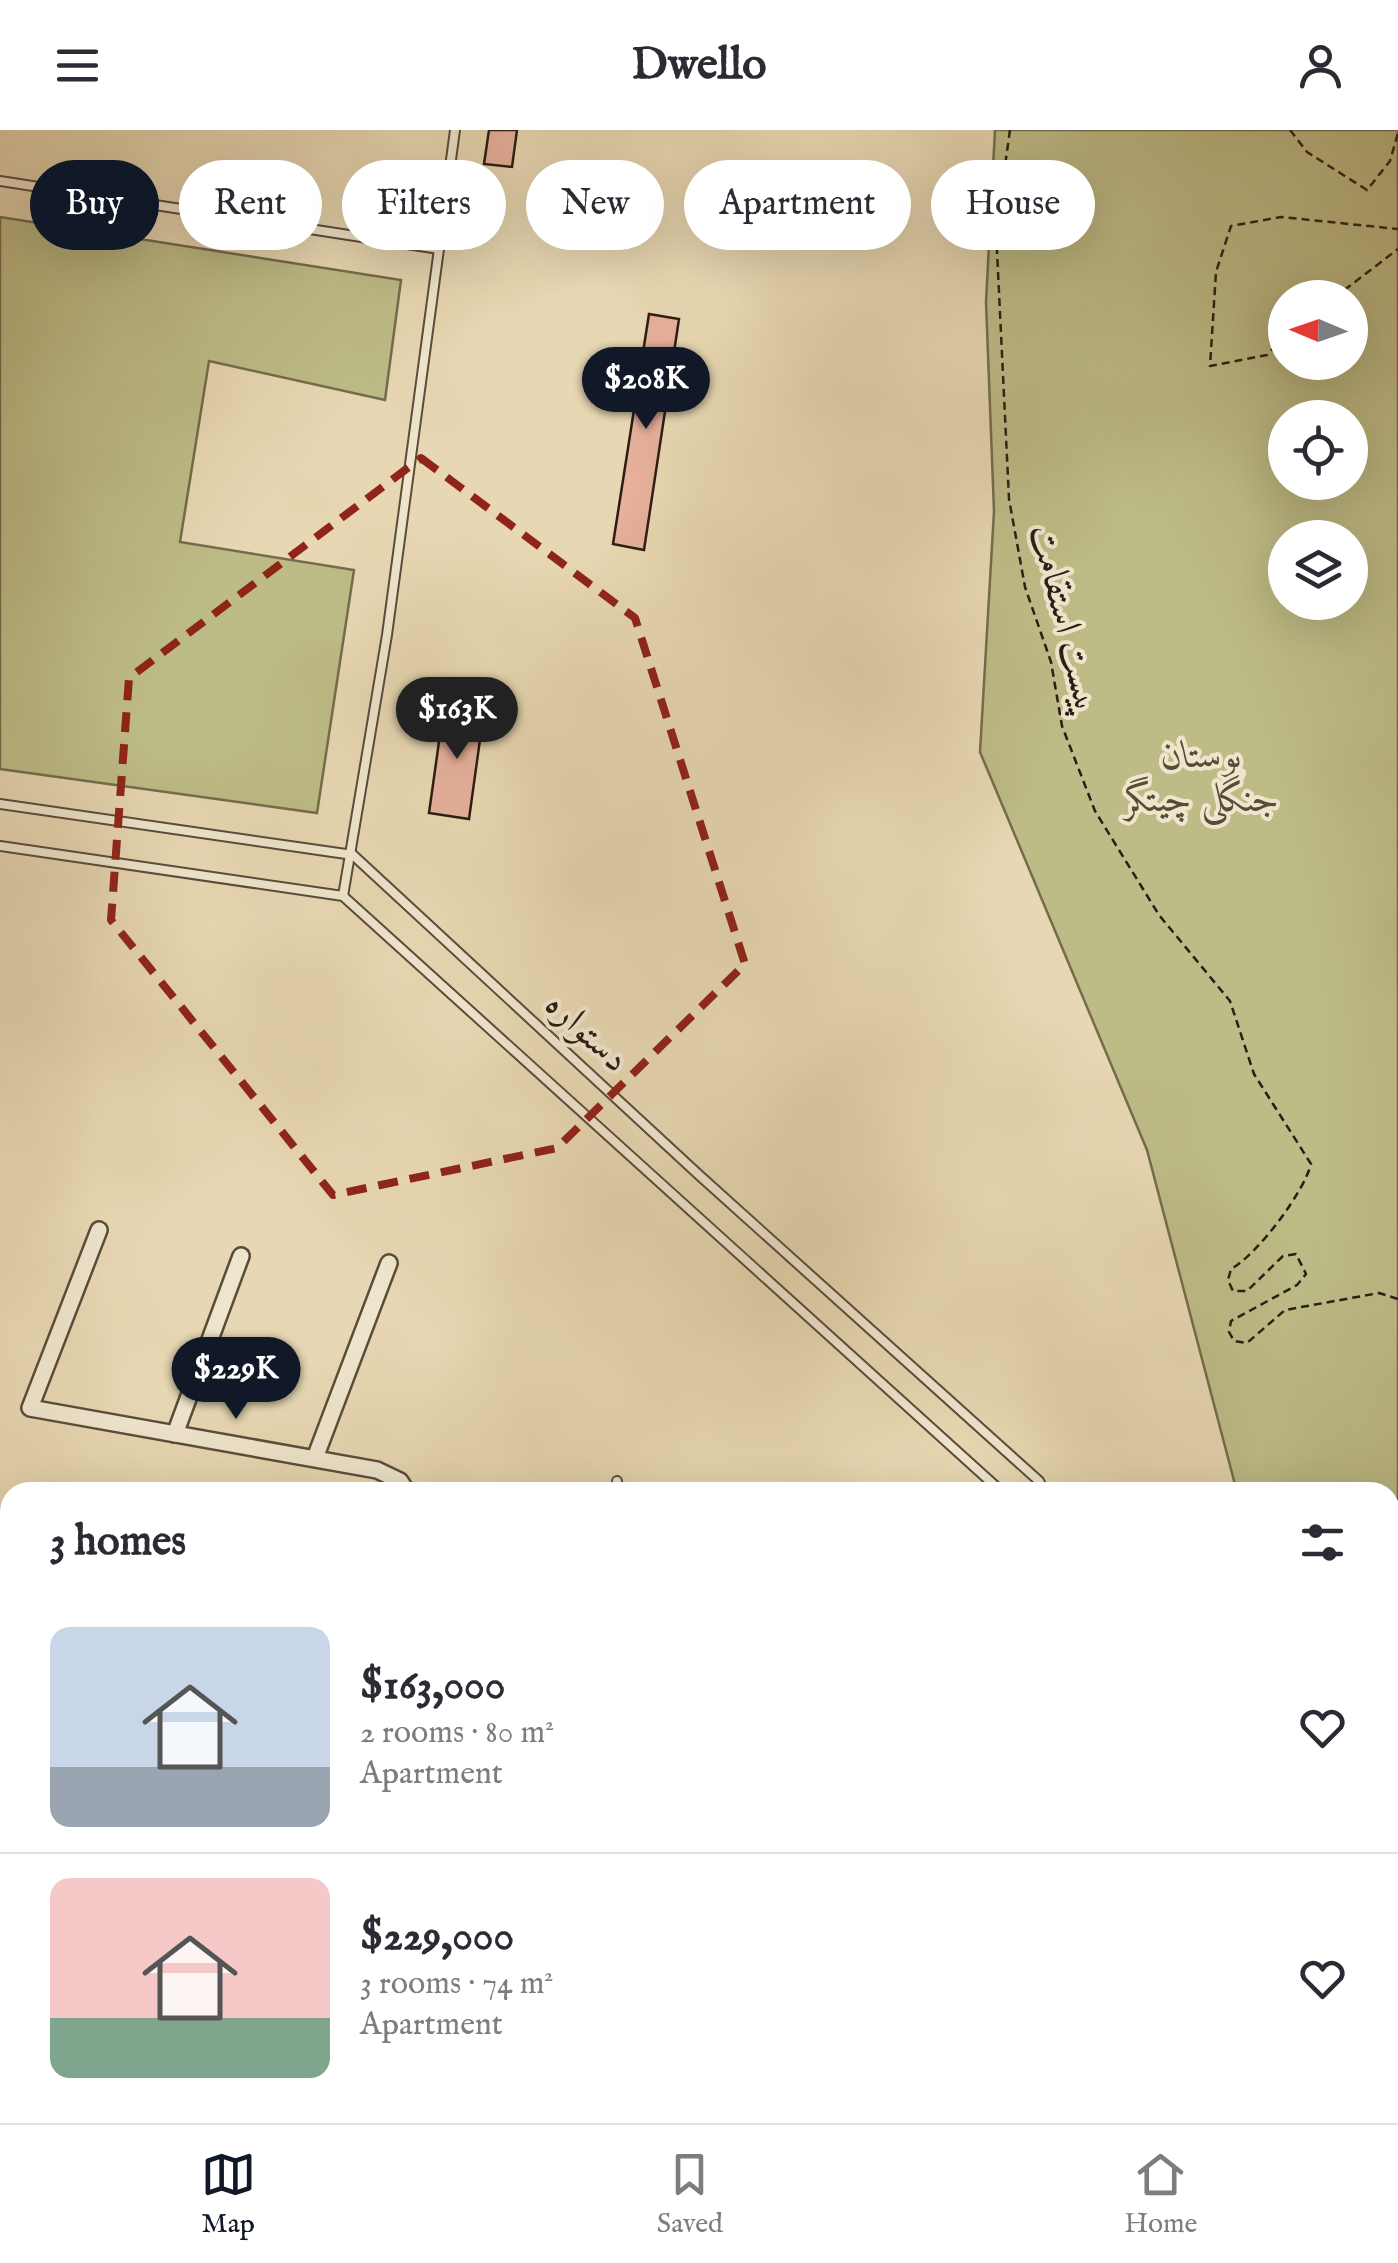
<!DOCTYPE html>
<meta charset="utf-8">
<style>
:root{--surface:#fff;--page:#f2f2f3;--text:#2b2b33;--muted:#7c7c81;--line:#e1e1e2;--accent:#111827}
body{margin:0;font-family:"IM FELL English",Amiri,serif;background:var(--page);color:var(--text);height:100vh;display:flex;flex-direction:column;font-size:38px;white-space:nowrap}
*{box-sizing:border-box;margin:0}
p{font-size:32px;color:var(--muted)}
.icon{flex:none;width:55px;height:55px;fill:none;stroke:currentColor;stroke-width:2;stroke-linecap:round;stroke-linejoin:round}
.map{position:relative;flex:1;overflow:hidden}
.drawer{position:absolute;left:0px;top:1352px;width:1400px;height:642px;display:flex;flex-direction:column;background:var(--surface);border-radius:30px 30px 0 0;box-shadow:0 10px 40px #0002}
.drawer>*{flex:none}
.banner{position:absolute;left:30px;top:30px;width:1340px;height:90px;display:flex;gap:20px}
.needle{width:65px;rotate:272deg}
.fabs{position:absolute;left:1268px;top:150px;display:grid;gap:20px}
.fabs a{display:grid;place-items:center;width:100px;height:100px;border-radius:50%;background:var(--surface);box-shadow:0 10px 40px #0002;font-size:50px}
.price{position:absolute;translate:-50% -85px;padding:0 22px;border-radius:35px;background:var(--accent);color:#fff;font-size:32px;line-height:65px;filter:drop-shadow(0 2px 5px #0008)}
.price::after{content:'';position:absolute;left:50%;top:60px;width:30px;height:22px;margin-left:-15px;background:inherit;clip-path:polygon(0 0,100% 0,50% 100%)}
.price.current{background:#222;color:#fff}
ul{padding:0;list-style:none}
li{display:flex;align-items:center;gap:30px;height:250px;padding:0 50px}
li+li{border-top:2px solid var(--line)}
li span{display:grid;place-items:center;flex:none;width:280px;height:200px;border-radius:20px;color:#555}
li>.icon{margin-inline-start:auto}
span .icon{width:120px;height:120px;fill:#fffc;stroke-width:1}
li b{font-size:42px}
h2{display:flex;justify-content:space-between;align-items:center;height:120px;padding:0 50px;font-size:42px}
.tag{padding:0 35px;border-radius:45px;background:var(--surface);box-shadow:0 10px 40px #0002;font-size:35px;line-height:90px}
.tag.current{background:var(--accent);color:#fff}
header{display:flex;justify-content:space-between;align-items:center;height:130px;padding:0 50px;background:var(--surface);font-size:45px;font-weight:800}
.menu{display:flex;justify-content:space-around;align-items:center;height:140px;border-top:2px solid var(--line);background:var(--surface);font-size:28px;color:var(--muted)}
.menu a{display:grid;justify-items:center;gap:5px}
.menu .current{color:var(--accent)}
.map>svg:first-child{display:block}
</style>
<header><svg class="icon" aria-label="menu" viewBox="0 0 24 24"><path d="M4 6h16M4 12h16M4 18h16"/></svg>Dwello<svg class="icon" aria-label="person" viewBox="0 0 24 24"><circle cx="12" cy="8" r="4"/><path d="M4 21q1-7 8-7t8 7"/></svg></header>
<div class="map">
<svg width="1398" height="1993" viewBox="0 0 1398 1993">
<rect width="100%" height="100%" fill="#e7d7b2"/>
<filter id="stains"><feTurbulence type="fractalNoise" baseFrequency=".002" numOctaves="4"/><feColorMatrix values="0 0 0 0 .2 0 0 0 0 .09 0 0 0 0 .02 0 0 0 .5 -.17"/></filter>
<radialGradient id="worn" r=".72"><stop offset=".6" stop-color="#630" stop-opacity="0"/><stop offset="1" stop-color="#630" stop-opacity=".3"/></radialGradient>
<g fill="#bdbc87" stroke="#746c4d" stroke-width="2.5" fill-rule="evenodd">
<path d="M995,0H1398V1993H0V1550L7,1541L10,1985H1390V1362H1237L1147,1020L980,622L994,381L986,172ZM1285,168H1350V232H1285ZM1285,288H1350V352H1285ZM1285,408H1350V472H1285Z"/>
<polygon points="0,87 401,150 385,270 209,231 180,412 354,440 317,683 0,639"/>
</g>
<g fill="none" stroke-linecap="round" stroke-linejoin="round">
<polyline stroke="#6b7b71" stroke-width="5" points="0,1547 10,1546"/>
</g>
<g fill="#e6b09b" stroke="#2a1d13" stroke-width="2.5">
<polygon points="489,0 517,0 512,37 484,34"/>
<polygon points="649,184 679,189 644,420 613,414"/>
<polygon points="444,576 484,581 469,689 429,683"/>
</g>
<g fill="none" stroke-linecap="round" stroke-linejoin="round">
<defs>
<g id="lane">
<polyline points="0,51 439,119"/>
<polyline points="0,674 353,725 699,1045 1039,1351 1045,1362"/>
<polyline points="0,716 343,766 1002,1362"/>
<polyline points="343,766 387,505 455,0"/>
<polyline points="617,1351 618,1362"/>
<polyline points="0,1464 10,1468"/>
</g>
<g id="street">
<polyline points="99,1100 30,1278 377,1340 400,1351 407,1362"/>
<polyline points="175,1304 241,1126"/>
<polyline points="315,1328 389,1133"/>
<polyline points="0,1762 10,1752"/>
<polyline points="1390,1947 1398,1944"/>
<polyline points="585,1985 587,1993"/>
<polyline points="905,1985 909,1993"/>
<polyline points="516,1993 517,1985"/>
<polyline points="1253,1993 1277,1985"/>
</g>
<g id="secondary">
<polyline points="1390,1555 1398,1560"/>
<polyline points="1390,1627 1398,1633"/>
<polyline points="1390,1700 1398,1703"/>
</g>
</defs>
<use href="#lane" stroke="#594c3b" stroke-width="12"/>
<use href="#street" stroke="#594c3b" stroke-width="20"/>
<use href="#secondary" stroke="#2a1d13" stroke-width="28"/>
<g stroke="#2a1d13" stroke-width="2.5" stroke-dasharray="8 5" stroke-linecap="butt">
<path d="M1010,0L996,100L1009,369L1025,457L1051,532L1062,596L1095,681L1159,785L1230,871L1254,944L1311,1034C1304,1062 1258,1124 1231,1139L1228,1150L1233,1161H1247L1283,1126L1296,1124L1306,1144L1297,1155L1231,1191L1229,1202L1234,1211L1247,1213L1285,1180L1379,1163L1398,1169"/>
<polyline points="1290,0 1307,22 1367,60 1390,31 1398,3"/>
<polyline points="1334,168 1398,119"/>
<polyline points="1285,205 1267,225 1210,236 1216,142 1231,96 1281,87 1398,99"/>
</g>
<use href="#lane" stroke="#efe5cd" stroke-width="8"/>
<use href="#street" stroke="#efe5cd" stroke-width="15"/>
<use href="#secondary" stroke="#efe5cd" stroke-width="22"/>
</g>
<path fill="none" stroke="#8f2418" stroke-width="8" stroke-dasharray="20 12" stroke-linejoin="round" d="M421,328L635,488L745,834L557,1018L333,1065L111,790L129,548Z"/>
<g text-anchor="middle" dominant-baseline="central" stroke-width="8" stroke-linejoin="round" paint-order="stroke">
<g font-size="38" fill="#2a1d13" stroke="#efe5cd">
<text transform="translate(1064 490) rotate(76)">پیست استقامت</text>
<text transform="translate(586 903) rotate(43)">دستواره</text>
</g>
<g font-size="38" font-style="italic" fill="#564d36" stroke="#efe5cd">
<text x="1202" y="627">بوستان<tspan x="1202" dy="44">جنگلی چیتگر</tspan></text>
</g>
</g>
<rect width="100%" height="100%" filter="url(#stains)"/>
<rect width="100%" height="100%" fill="url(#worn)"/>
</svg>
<div class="fabs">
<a><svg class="needle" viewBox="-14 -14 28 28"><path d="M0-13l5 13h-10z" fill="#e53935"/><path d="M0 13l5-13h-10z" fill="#7c7c81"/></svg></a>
<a><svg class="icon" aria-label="locate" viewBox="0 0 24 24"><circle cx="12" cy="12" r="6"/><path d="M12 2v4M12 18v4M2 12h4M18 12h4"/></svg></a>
<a><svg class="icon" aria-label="layers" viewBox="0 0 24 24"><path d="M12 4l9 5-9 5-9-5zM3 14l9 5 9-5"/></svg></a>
</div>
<b class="price" style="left:646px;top:302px">$208K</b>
<b class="price current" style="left:457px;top:632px">$163K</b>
<b class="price" style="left:236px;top:1292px">$229K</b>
<div class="banner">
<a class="tag current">Buy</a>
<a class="tag">Rent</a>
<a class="tag">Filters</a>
<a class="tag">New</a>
<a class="tag">Apartment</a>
<a class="tag">House</a>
</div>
<section class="drawer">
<h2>3 homes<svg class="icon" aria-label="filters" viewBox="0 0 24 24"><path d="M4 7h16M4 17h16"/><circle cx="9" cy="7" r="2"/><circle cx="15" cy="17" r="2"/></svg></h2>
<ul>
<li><span style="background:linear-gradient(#c9d6e8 70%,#9aa5b1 0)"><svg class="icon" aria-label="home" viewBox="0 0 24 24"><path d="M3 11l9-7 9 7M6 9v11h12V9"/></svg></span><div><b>$163,000</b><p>2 rooms · 80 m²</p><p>Apartment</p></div><svg class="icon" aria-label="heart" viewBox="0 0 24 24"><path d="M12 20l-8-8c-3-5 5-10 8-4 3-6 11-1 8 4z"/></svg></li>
<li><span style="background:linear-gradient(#f6c9c9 70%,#7fa58c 0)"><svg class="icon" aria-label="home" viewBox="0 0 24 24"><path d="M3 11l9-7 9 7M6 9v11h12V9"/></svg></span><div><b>$229,000</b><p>3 rooms · 74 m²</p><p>Apartment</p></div><svg class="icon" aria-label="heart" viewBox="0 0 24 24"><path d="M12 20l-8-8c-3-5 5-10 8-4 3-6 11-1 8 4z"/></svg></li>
</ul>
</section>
</div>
<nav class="menu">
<a class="current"><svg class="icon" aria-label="map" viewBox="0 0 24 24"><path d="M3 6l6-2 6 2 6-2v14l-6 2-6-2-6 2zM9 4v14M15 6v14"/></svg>Map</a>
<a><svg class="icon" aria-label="saved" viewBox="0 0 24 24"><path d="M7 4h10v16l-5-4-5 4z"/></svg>Saved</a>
<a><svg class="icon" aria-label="home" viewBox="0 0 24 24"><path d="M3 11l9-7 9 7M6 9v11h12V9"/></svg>Home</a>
</nav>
